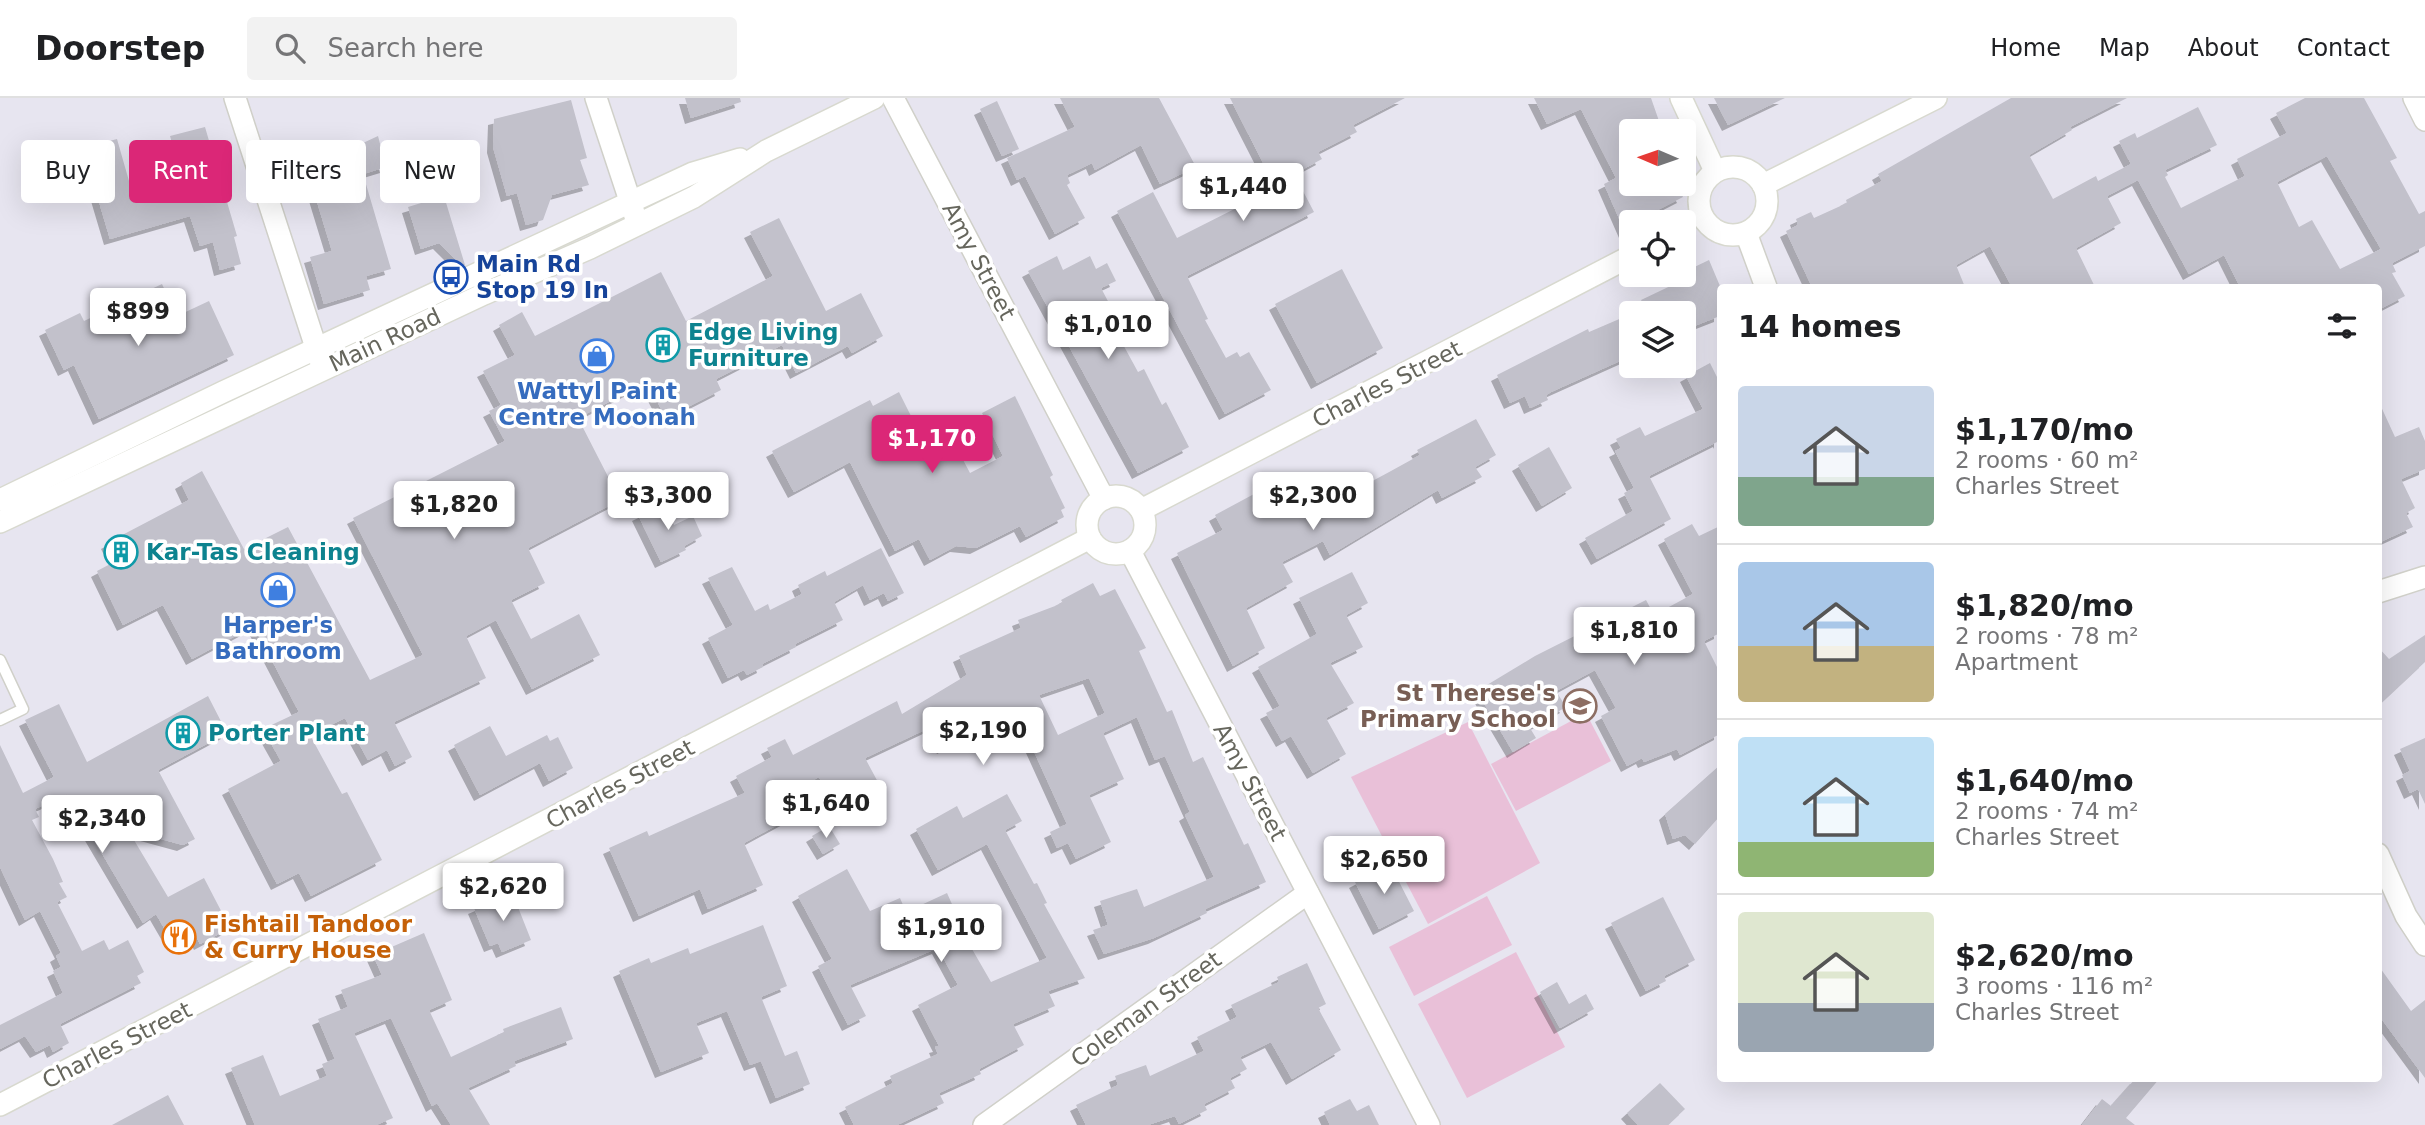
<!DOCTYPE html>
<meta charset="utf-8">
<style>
:root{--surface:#fff;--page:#f2f2f2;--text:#202124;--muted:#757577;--line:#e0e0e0;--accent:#db2777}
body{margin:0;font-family:"DejaVu Sans",sans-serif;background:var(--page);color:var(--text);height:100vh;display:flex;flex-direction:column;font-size:26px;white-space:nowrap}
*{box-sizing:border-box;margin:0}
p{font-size:23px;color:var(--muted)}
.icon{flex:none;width:38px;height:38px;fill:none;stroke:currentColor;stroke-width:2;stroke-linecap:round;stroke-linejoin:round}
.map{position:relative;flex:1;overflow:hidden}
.sheet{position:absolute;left:1717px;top:186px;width:665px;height:798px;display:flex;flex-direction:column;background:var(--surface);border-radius:7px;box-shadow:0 7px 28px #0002}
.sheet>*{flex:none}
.top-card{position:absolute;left:21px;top:42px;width:665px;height:63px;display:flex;gap:14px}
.needle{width:46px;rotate:272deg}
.tools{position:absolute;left:1619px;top:21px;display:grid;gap:14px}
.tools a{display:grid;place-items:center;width:77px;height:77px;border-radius:7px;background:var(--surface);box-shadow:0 7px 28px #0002;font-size:35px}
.price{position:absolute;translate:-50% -60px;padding:0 16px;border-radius:7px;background:#fff;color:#222;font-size:23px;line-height:46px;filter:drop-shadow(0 2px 4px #0008)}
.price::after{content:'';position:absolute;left:50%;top:42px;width:21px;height:16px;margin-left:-10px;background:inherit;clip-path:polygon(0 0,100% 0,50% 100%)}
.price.current{background:var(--accent);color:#fff}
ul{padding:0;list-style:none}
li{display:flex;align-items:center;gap:21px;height:175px;padding:0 21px}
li+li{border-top:2px solid var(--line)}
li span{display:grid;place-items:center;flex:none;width:196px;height:140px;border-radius:7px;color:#555}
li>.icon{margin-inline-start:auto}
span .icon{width:84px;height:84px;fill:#fffc;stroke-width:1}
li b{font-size:30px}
h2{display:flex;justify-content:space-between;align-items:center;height:84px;padding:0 21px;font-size:30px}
.pill{padding:0 24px;border-radius:7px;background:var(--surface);box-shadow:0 7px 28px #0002;font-size:24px;line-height:63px}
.pill.current{background:var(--accent);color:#fff}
header{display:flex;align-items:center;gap:42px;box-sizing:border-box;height:98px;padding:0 35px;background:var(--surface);border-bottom:2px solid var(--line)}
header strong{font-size:33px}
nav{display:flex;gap:38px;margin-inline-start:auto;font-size:24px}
.search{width:490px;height:63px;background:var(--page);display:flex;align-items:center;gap:18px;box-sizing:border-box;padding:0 24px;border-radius:7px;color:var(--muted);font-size:26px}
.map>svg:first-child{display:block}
</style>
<header>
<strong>Doorstep</strong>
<div class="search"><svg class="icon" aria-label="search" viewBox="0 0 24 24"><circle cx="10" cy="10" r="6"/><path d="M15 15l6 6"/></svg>Search here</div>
<nav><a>Home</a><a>Map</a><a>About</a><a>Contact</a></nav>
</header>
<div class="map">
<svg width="2425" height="1027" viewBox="0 0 2425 1027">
<defs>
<filter id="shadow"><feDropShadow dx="-6" dy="6" stdDeviation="0" flood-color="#0004"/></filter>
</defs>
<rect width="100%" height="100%" fill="#e7e5f0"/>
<g fill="#e9c0d8">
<polygon points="1586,615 1611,663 1516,713 1491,666"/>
<polygon points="1468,624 1540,765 1428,826 1351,679"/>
<polygon points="1487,798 1512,847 1414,898 1389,849"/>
<polygon points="1516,854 1565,949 1467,1000 1418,906"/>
</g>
<g fill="#c2c1cb" fill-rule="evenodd" filter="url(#shadow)">
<polygon points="685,0 740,0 741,4 691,20"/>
<polygon points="1060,0 1159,0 1196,69 1160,86 1141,47 1095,72 1092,65 1067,77 1070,85 1067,87 1085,120 1055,136 1025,78 1017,82 1007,60 1075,29"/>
<polygon points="1230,0 1405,0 1353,27 1357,34 1318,54 1322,61 1294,76 1314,114 1187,178 1208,221 1205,222 1226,260 1237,254 1240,259 1249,254 1271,292 1225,316 1117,113 1153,94 1177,140 1276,90"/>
<polygon points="1534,0 1651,0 1659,23 1638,33 1631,33 1631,86 1676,86 1683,99 1642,120 1642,124 1631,124 1631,130 1625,134 1604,86 1616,80 1581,11 1547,26"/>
<polygon points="1714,0 1785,0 1728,27"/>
<path d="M2011,0H2127L2070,29L2072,32L2029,57L2053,101L2096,78L2098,83L2131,66L2119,43L2135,35L2137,40L2198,9L2217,47L2165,72L2168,77L2165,79L2181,110L2245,78L2237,61L2287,35L2276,15L2305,0H2364L2397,60L2390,63L2419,116L2425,113V148L2392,165L2396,174L2392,175L2405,198L2378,212V189H2240L2224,157L2189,176L2138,82L2107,98L2121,125L2076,150L2095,189H2012L1990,148L1956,167L1965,189H1812L1786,133L1798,127L1796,121L1811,114L1814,120L1847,105L1846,102L1882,83L1878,76ZM2327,58L2381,151L2340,171L2312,122L2299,129L2277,84Z"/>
<polygon points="571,2 587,60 580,62 589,87 552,97 543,122 526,127 517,95 507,98 493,49 494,21"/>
<polygon points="997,3 1019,51 1002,58 980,11"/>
<polygon points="205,29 237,138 234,139 241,166 220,172 213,144 200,148 190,118 110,141 83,50 117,41 133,97 182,82 170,38"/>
<polygon points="378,38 386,69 363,76 391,171 366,178 370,192 324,206 310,159 332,153 307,71"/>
<polygon points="444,98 465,167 462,168 439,145 421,151 408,109"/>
<polygon points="779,120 826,213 861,195 883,238 852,255 848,248 796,275 782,247 716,281 721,292 666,320 647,284 578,320 620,402 528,450 545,485 511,502 531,541 579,516 600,557 532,591 496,522 466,538 486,580 394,624 412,659 395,668 387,652 368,662 345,620 310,637 342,696 347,694 382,762 311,798 299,775 277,786 228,691 281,663 263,631 299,614 254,528 192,561 163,507 123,527 97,473 116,463 107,445 189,402 181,385 202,373 244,451 288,429 370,582 423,557 353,420 505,343 489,313 501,307 483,273 515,257 499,227 522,214 535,238 661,174 686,223 773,178 750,134"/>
<polygon points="1057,158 1063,172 1090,158 1096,171 1107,165 1116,183 1101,190 1110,207 1098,213 1113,244 1120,241 1138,274 1144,271 1162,307 1166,304 1189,349 1138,375 1028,173"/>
<polygon points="1709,162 1720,188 1720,218 1684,232 1684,215 1648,215 1641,202 1683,182 1680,177 1684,174"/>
<polygon points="1342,171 1383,250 1317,285 1275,206"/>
<polygon points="162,186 177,218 209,203 234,257 99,321 74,267 64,272 45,232 80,215 84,223"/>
<polygon points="1631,216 1631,258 1551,294 1546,297 1548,302 1530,310 1525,298 1510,305 1497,277 1588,231 1589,234"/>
<polygon points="1710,265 1720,285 1720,345 1719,343 1649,378 1671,421 1597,461 1585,440 1633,413 1624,395 1634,390 1615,353 1621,350 1616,341 1640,329 1645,338 1703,311 1686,278"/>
<polygon points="899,294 920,336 943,324 970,375 1003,358 982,315 1015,298 1053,377 1050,379 1065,410 1061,412 1064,419 1026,439 1020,428 976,450 956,448 930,462 919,441 895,453 850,364 794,394 772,353 870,302 873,308"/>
<polygon points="2378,302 2395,339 2419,329 2425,343 2425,371 2401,381 2415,410 2406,415 2413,429 2378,445"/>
<polygon points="1476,321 1496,357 1475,369 1482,379 1442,400 1438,392 1330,457 1323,443 1282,464 1293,484 1246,510 1265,550 1233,568 1177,455 1223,432 1215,417 1267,389 1280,413 1298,403 1304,414 1336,396 1339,401 1391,373 1420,357 1417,352"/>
<polygon points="1549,349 1572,390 1542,408 1518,367"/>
<polygon points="663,405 674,427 693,418 702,438 684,448 686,452 661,464 638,417"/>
<polygon points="1692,426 1699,438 1720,428 1720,535 1704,543 1720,575 1720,636 1680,657 1677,651 1644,664 1642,660 1627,668 1601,618 1616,610 1595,572 1556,593 1566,609 1530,630 1536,640 1513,654 1477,593 1535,558 1646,502 1654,517 1693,496 1664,441"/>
<polygon points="881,450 904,495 888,503 884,495 870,502 863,487 834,504 843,522 795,546 796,549 762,566 763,569 747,577 744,572 728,580 708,540 733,527 708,480 732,469 755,513 768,506 770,512 802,496 798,487 825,473 827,478"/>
<polygon points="1352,474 1368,505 1346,517 1363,549 1330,565 1354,605 1326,620 1346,656 1313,675 1291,638 1282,643 1266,615 1280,608 1258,569 1317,536 1299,500"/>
<path d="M1093,485L1100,498L1115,491L1146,550L1139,553L1167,614L1172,612L1193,664L1203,659L1244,747L1248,745L1266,784L1205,811L1207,815L1154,840L1104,856L1093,832L1108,827L1100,803L1137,791L1144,809L1214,779L1185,717L1190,714L1165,658L1155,662L1137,619L1103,635L1124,681L1089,697L1111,744L1076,761L1068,745L1057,750L1050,734L1067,726L1017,616L991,628L989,624L943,650L931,629L865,660L879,686L834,708L819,679L779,700L790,720L744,745L763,787L708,811L700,791L639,818L609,750L647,733L649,738L745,695L736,678L772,659L767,650L785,641L793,657L897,603L902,616L967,577L959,558L1021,530L1018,522L1063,505L1061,502ZM1089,580L1105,615L1058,637L1039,597Z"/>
<polygon points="2425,537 2425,564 2378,608 2378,549 2389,561"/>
<polygon points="208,598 227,635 158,672 195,741 183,747 128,732 168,799 204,780 230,830 200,846 195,836 174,847 156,816 143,825 67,696 35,711 39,719 32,722 53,761 63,784 59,785 67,799 57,804 82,853 104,842 109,852 128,842 144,874 137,878 141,885 60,926 69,945 53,954 50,947 36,954 25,938 0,951 0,927 63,895 53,873 61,869 56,858 61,855 40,813 25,822 0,769 0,647 23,695 54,679 25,622 59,606 87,664"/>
<polygon points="490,628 506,658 547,637 550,643 558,639 573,670 549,683 540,665 480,697 454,647"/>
<polygon points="2425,640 2425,706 2418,691 2410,695 2402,677 2410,673 2400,651"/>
<polygon points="1720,667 1720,718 1695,746 1685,737 1673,741 1665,716"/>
<polygon points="1007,696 1022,723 1005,732 1034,786 1037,785 1047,805 1044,806 1085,880 1048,893 1055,908 1013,926 1024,947 979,971 981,976 939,995 944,1005 897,1027 854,1027 845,1009 893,985 890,978 938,956 935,949 939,948 918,907 958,887 938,850 850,887 866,918 848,927 818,868 832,861 798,798 847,771 870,813 900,800 906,814 947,795 972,851 991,884 1047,860 987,746 938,772 916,731 957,708 963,720"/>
<polygon points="829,728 840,746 823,756 812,738"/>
<polygon points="1390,766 1414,813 1379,831 1355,784"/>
<polygon points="512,794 531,842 502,854 498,845 490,848 474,810"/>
<polygon points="1663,799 1695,862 1664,878 1666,883 1646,893 1611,825"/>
<polygon points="763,827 787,888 761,899 785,958 797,953 810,986 776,1000 761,963 750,967 727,913 696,925 709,955 661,974 619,873 649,860 651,865 688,850 690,856"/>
<polygon points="424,835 452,902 429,912 451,959 504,934 503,931 561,909 573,941 514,963 516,968 468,990 490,1027 451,1027 437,1005 432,1008 391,920 354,935 393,1020 376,1027 255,1027 231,970 263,957 280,998 327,978 322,966 335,961 318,921 348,909 341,892 382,877 373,857"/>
<polygon points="1307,865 1326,906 1318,910 1341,952 1292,981 1271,944 1240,959 1247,971 1230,980 1235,990 1204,1006 1207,1012 1179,1026 1175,1018 1148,1027 1086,1027 1076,1007 1118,987 1115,978 1146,967 1150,978 1204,953 1197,939 1237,919 1231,907 1279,884 1277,879"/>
<polygon points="2378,867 2411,913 2425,902 2425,980 2378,916"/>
<polygon points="1557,884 1569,906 1586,896 1594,911 1560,930 1540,894"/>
<polygon points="2136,980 2160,980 2126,1020 2135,1027 2082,1027 2102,1001 2111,1008"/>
<polygon points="1660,985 1685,1011 1668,1027 1638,1027 1627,1015"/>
<polygon points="168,997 184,1027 112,1027"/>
<polygon points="1350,1001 1357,1013 1369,1007 1379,1027 1330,1027 1324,1014"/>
</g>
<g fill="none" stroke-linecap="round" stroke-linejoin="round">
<defs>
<polyline id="lane" points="0,562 23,611 0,622"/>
<g id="street">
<polyline points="235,0 323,271"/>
<polyline points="596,0 636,121"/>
<polyline points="893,0 1104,401"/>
<polyline points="2414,0 2425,22"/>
<polyline points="1746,135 1766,189"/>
<polyline points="1130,453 1429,1027"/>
<polyline points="2378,494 2425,479"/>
<polyline points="2378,756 2406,818 2425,847"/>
<polyline points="984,1027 1308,795"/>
</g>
<g id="secondary">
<polyline points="1681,0 1715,73"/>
<circle cx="1733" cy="103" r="34"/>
<polyline points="1763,87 1936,0"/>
<circle cx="1116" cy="427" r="29"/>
<polyline points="0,402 223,294 693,75 740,61"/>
<polyline points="1141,412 1631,158"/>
<polyline points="0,424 484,196 590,150 694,99 766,53 874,0"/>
<polyline points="0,1007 1090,440"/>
</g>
</defs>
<use href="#lane" stroke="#d0d0c9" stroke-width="13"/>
<use href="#street" stroke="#d0d0c9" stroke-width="24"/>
<use href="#secondary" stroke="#d8d9cf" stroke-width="24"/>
<use href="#lane" stroke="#fff" stroke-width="10"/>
<use href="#street" stroke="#fff" stroke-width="21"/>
<use href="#secondary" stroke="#fff" stroke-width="21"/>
</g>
<defs>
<symbol id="bus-ring" viewBox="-11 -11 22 22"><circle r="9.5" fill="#fff" stroke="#1a4fb4" stroke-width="1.5"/><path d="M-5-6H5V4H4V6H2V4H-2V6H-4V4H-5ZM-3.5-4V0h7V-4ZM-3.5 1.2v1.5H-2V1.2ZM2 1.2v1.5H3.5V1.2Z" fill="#1a4fb4"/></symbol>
<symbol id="building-ring" viewBox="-11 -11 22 22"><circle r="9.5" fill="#fff" stroke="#0f9aa8" stroke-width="1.5"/><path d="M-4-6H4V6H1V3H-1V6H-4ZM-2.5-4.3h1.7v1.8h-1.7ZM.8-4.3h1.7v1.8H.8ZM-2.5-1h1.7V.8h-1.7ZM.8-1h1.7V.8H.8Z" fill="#0f9aa8"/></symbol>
<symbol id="shop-ring" viewBox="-11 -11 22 22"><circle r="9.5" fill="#fff" stroke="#3f7fe0" stroke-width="1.5"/><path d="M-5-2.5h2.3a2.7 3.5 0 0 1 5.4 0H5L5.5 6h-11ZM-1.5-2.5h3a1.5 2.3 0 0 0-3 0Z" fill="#3f7fe0"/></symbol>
<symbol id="school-ring" viewBox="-11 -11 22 22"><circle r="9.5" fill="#fff" stroke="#8d6e63" stroke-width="1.5"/><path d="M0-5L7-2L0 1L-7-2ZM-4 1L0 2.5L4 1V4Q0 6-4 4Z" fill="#8d6e63"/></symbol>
<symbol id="restaurant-ring" viewBox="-11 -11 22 22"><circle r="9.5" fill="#fff" stroke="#e8710a" stroke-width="1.5"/><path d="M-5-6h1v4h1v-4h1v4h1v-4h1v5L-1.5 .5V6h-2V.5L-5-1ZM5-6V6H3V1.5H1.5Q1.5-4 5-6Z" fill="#e8710a"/></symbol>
</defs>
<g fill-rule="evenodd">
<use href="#bus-ring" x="432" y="160" width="38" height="38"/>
<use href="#building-ring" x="644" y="228" width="38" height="38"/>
<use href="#shop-ring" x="578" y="239" width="38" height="38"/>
<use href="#building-ring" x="102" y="435" width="38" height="38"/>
<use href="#shop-ring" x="259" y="473" width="38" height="38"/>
<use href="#school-ring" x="1561" y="589" width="38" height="38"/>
<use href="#building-ring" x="164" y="616" width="38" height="38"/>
<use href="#restaurant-ring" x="160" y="820" width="38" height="38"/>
</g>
<g text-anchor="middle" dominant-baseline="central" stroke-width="7" stroke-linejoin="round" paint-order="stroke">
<g font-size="23" fill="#66665d" stroke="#fff">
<text transform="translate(979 163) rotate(62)">Amy Street</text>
<text transform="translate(385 242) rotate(-25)">Main Road</text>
<text transform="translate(1387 286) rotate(-27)">Charles Street</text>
<text transform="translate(1250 684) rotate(62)">Amy Street</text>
<text transform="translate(620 686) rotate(-28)">Charles Street</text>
<text transform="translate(1146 911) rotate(-36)">Coleman Street</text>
<text transform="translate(117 947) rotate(-27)">Charles Street</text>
</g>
<g font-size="23" font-weight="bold" fill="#164399" stroke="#fff" text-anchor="start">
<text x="476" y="166">Main Rd<tspan x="476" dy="26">Stop 19 In</tspan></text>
</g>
<g font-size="23" font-weight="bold" fill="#0d838f" stroke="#fff" text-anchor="start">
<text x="688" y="234">Edge Living<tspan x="688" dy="26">Furniture</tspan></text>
<text x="146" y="454">Kar-Tas Cleaning</text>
<text x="208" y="635">Porter Plant</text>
</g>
<g font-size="23" font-weight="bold" fill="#366cbe" stroke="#fff">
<text x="597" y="293">Wattyl Paint<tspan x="597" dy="26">Centre Moonah</tspan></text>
<text x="278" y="527">Harper's<tspan x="278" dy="26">Bathroom</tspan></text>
</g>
<g font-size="23" font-weight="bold" fill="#785e54" stroke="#fff" text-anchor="end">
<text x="1556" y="595">St Therese's<tspan x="1556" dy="26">Primary School</tspan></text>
</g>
<g font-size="23" font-weight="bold" fill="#c56008" stroke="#fff" text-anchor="start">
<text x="204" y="826">Fishtail Tandoor<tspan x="204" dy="26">&amp; Curry House</tspan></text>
</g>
</g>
</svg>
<div class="tools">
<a><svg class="needle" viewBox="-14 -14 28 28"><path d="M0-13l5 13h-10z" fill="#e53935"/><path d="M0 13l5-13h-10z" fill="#757577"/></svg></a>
<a><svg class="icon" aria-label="locate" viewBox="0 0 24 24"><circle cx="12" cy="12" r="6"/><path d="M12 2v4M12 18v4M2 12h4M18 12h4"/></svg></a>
<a><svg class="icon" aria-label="layers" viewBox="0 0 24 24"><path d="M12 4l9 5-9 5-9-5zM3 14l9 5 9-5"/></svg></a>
</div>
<b class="price" style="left:1243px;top:125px">$1,440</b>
<b class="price" style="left:138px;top:250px">$899</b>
<b class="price" style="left:1108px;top:263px">$1,010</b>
<b class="price current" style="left:932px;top:377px">$1,170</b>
<b class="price" style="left:668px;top:434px">$3,300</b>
<b class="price" style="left:1313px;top:434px">$2,300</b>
<b class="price" style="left:454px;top:443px">$1,820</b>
<b class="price" style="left:1634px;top:569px">$1,810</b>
<b class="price" style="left:983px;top:669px">$2,190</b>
<b class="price" style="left:826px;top:742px">$1,640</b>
<b class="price" style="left:102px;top:757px">$2,340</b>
<b class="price" style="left:1384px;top:798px">$2,650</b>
<b class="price" style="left:503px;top:825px">$2,620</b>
<b class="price" style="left:941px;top:866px">$1,910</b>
<div class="top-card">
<a class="pill">Buy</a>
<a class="pill current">Rent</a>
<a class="pill">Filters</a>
<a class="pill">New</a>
</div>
<section class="sheet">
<h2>14 homes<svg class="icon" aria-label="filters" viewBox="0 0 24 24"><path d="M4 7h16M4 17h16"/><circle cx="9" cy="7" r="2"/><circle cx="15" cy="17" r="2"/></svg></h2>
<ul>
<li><span style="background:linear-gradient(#c9d6e8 65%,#7fa58c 0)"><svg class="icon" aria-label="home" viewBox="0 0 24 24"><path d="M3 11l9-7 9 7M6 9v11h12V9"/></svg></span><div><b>$1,170/mo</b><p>2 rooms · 60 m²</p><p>Charles Street</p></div></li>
<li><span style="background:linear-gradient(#a9c7e8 60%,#c2b280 0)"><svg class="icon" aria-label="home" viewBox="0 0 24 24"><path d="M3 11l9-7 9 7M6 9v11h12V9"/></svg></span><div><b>$1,820/mo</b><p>2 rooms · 78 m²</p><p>Apartment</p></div></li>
<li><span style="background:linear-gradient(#bfe0f5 75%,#8fb573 0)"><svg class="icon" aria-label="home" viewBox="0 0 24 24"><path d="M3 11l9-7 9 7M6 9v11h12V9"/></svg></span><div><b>$1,640/mo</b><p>2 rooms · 74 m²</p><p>Charles Street</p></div></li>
<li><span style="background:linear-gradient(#dfe7d0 65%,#9aa5b1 0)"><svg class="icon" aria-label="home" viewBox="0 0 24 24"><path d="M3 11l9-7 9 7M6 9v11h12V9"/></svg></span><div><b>$2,620/mo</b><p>3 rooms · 116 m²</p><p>Charles Street</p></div></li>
</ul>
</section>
</div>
